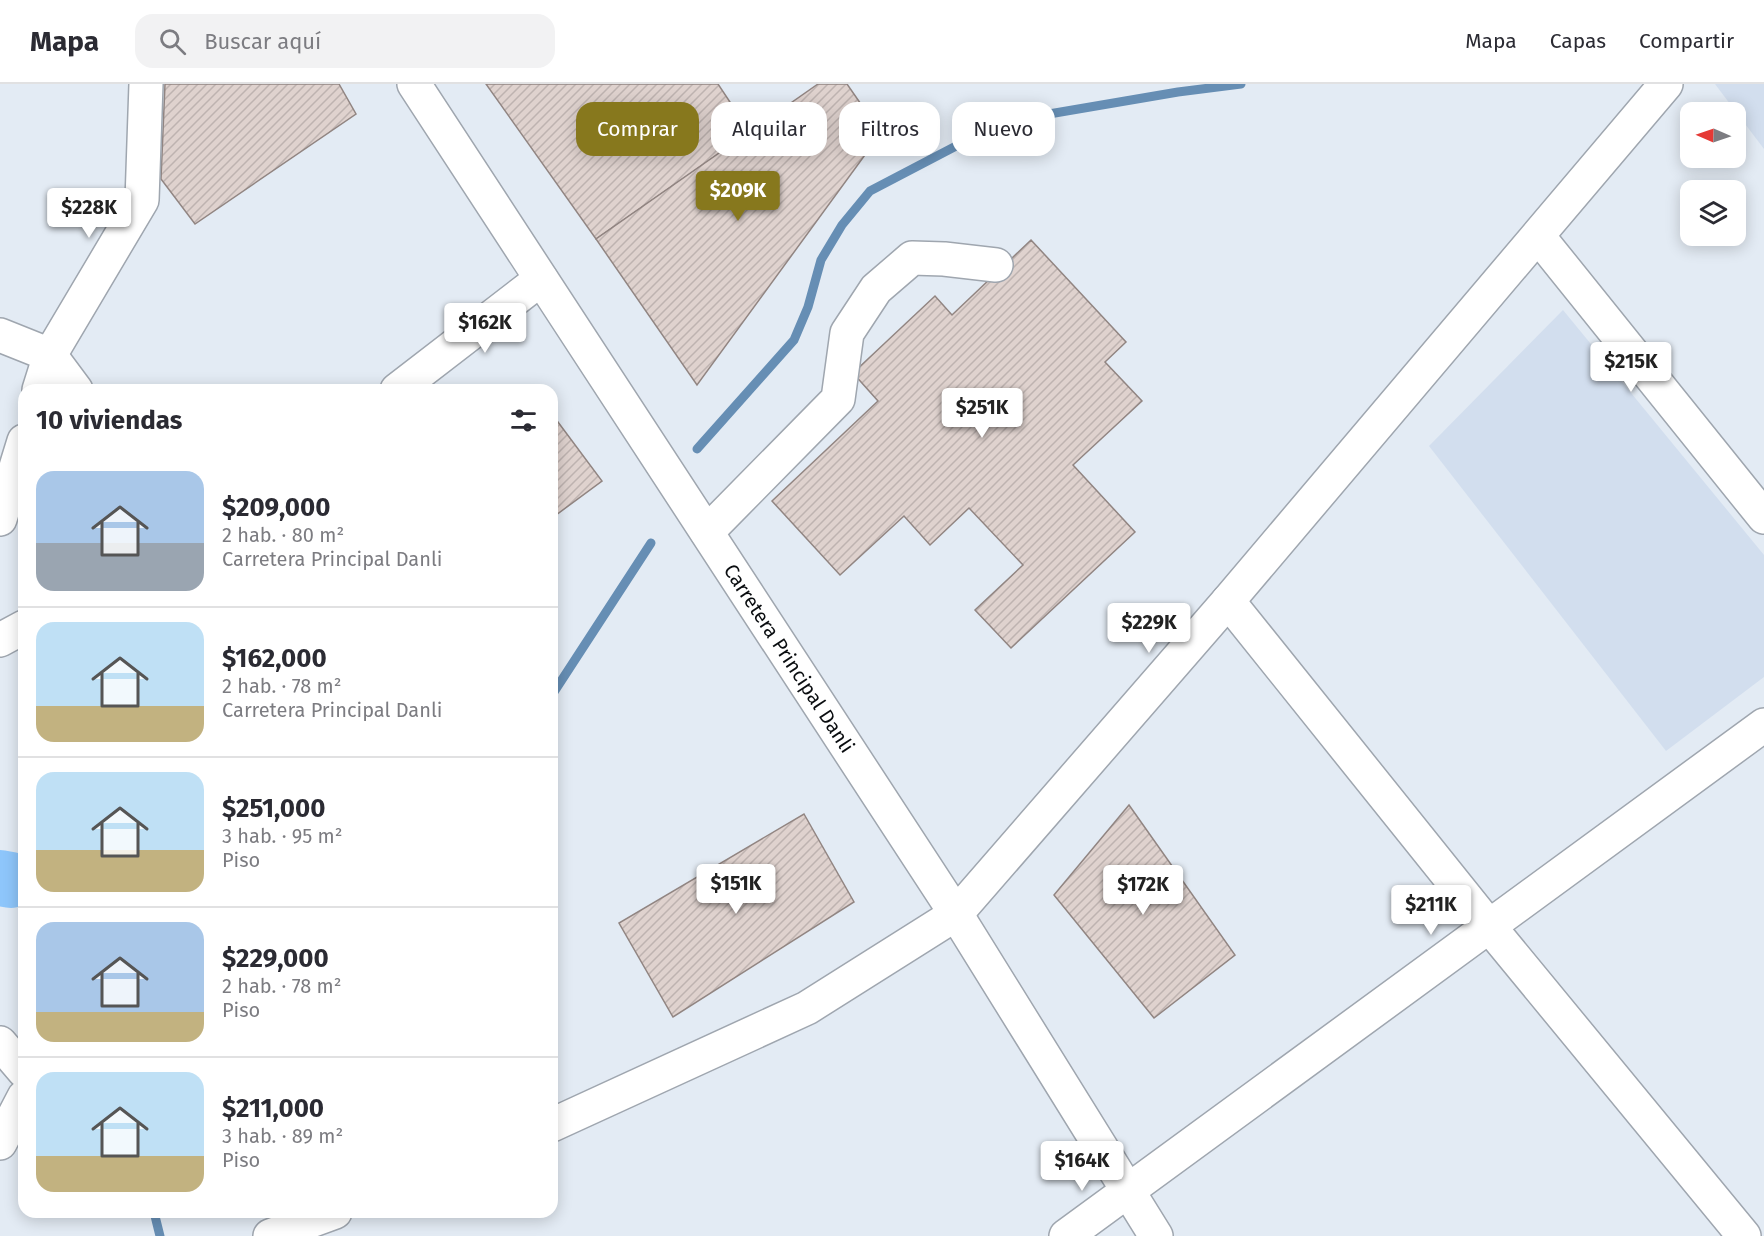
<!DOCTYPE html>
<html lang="es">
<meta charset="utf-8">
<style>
:root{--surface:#fff;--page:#f2f2f3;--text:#2b2b33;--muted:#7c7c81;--line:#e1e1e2;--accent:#87781d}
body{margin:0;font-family:"Fira Sans",sans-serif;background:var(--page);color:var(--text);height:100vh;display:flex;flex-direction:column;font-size:22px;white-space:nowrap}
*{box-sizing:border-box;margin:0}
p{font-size:20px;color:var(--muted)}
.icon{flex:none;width:33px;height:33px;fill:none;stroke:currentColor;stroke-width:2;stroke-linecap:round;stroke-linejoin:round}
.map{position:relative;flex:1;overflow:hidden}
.details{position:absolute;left:18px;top:300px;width:540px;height:834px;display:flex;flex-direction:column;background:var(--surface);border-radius:18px;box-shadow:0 3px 15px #0003}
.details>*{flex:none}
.banner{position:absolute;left:576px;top:18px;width:570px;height:54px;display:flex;gap:12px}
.needle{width:39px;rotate:272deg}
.tools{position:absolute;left:1680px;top:18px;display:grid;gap:12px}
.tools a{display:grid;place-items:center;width:66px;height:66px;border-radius:12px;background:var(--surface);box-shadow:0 3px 15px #0003;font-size:30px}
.price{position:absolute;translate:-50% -51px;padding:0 14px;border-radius:6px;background:#fff;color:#222;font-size:20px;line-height:39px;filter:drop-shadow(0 2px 3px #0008)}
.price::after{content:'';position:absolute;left:50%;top:36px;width:18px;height:14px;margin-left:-9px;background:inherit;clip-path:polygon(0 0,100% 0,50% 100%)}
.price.on{background:var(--accent);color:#fff}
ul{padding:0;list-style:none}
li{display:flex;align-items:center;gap:18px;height:150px;padding:0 18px}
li+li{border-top:2px solid var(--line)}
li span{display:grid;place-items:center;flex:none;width:168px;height:120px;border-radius:18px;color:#555}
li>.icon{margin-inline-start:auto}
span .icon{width:72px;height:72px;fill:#fffc;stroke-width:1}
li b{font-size:26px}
h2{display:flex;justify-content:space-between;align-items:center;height:72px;padding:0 18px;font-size:26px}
.tag{padding:0 21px;border-radius:18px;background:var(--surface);box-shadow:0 3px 15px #0003;font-size:21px;line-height:54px}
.tag.on{background:var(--accent);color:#fff}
header{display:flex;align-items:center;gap:36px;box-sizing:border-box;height:84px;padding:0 30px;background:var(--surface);border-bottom:2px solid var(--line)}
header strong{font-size:28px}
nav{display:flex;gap:33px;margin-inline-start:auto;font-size:21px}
.search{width:420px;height:54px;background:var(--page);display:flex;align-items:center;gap:15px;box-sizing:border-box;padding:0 21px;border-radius:18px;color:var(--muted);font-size:22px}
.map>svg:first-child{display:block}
</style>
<header>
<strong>Mapa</strong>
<div class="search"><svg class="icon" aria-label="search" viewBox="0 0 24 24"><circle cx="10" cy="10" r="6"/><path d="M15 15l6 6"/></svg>Buscar aquí</div>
<nav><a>Mapa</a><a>Capas</a><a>Compartir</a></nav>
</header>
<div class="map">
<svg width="1764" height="1152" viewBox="0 0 1764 1152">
<defs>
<pattern id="building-hatch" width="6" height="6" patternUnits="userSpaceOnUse" patternTransform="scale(1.5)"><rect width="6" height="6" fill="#dfd2ce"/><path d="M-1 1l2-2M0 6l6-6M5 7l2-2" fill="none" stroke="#beb3b0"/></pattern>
</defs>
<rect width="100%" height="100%" fill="#e3ebf4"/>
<g fill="#d2deee">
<polygon points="1715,0 1764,0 1764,65"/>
<polygon points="1563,226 1764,471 1764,593 1666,667 1429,362"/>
</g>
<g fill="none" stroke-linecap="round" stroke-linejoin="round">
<g stroke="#668eb4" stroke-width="9">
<polyline points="697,365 794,256 808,223 821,176 842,141 870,107 1002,38 1178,8 1241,0"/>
<polyline points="552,611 651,459"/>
<polyline points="11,796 24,817"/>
<polyline points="154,1128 160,1152"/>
</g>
<polyline stroke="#8ec6fb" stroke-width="56" points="0,794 11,796"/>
</g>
<g fill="url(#building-hatch)" stroke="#918582" stroke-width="1.5">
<polygon points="165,0 339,0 356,30 195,140 161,95"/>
<polygon points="486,0 718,0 750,48 596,155"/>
<polygon points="818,0 847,0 881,49 697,301 596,155"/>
<polygon points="1031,156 1126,258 1105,278 1142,317 1073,381 1135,448 1011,564 975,526 1023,481 969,424 930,461 904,432 840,491 772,417 878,317 853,289 935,212 952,231"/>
<polygon points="552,330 602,397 552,434"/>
<polygon points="1129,721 1235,871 1154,934 1054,811"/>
<polygon points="804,730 854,818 673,933 619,839"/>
</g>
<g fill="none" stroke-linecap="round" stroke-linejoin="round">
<defs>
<g id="minor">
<polyline points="1538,152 1764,433"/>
<polyline points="0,251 50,271 76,306"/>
<polyline points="39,306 50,271 142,116 146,0"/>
<polyline points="397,306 541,195"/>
<polyline points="0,435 24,357"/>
<polyline points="707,448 838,315 847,249 876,205 912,174 944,175 996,181"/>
<polyline points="1228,517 1488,841 1744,1152"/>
<polyline points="0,556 24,543"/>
<polyline points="0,959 24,987"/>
<polyline points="552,1041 807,924 956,830 1228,517 1666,0"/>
<polyline points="0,1059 24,1013"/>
<polyline points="270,1152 335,1128"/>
</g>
<g id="major">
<path id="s1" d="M414,0L956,830L1156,1152"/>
<polyline points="1066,1152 1764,641"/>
</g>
</defs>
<use href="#minor" stroke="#9fa6af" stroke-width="36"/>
<use href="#major" stroke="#9fa6af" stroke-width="36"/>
<use href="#minor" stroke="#fff" stroke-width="33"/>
<use href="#major" stroke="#fff" stroke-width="33"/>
</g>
<g text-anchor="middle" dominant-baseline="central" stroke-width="4.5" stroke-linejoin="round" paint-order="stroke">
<g font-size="20" fill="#0a0d10" stroke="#e3ebf4">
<text stroke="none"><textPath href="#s1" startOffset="686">Carretera Principal Danli</textPath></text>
</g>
</g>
</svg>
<div class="tools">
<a><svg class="needle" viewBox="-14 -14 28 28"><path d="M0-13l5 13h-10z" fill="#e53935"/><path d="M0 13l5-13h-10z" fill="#7c7c81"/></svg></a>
<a><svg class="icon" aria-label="layers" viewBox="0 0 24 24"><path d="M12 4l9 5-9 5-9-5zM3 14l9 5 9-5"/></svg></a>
</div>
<b class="price on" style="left:738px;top:138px">$209K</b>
<b class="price" style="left:89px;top:155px">$228K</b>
<b class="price" style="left:485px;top:270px">$162K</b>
<b class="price" style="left:1631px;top:309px">$215K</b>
<b class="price" style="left:982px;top:355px">$251K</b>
<b class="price" style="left:1149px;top:570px">$229K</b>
<b class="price" style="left:736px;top:831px">$151K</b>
<b class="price" style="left:1143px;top:832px">$172K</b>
<b class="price" style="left:1431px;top:852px">$211K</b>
<b class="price" style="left:1082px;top:1108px">$164K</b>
<div class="banner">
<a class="tag on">Comprar</a>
<a class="tag">Alquilar</a>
<a class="tag">Filtros</a>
<a class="tag">Nuevo</a>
</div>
<section class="details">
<h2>10 viviendas<svg class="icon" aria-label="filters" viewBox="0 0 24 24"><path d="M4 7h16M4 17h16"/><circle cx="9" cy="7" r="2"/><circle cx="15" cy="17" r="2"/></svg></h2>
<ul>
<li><span style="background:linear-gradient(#a9c7e8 60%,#9aa5b1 0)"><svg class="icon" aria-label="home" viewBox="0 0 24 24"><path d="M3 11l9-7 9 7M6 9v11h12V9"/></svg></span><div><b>$209,000</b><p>2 hab. · 80 m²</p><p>Carretera Principal Danli</p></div></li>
<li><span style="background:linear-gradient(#bfe0f5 70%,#c2b280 0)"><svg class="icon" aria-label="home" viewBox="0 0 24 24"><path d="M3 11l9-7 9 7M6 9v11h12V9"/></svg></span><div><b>$162,000</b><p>2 hab. · 78 m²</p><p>Carretera Principal Danli</p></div></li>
<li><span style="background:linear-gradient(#bfe0f5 65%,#c2b280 0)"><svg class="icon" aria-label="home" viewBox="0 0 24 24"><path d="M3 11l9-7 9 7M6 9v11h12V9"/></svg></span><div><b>$251,000</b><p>3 hab. · 95 m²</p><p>Piso</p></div></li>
<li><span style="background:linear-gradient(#a9c7e8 75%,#c2b280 0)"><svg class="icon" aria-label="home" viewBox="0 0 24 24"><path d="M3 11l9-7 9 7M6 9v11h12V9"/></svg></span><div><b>$229,000</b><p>2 hab. · 78 m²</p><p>Piso</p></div></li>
<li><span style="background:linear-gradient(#bfe0f5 70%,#c2b280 0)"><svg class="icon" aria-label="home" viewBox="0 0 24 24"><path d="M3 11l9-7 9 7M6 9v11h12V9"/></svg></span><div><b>$211,000</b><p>3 hab. · 89 m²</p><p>Piso</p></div></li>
</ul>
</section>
</div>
